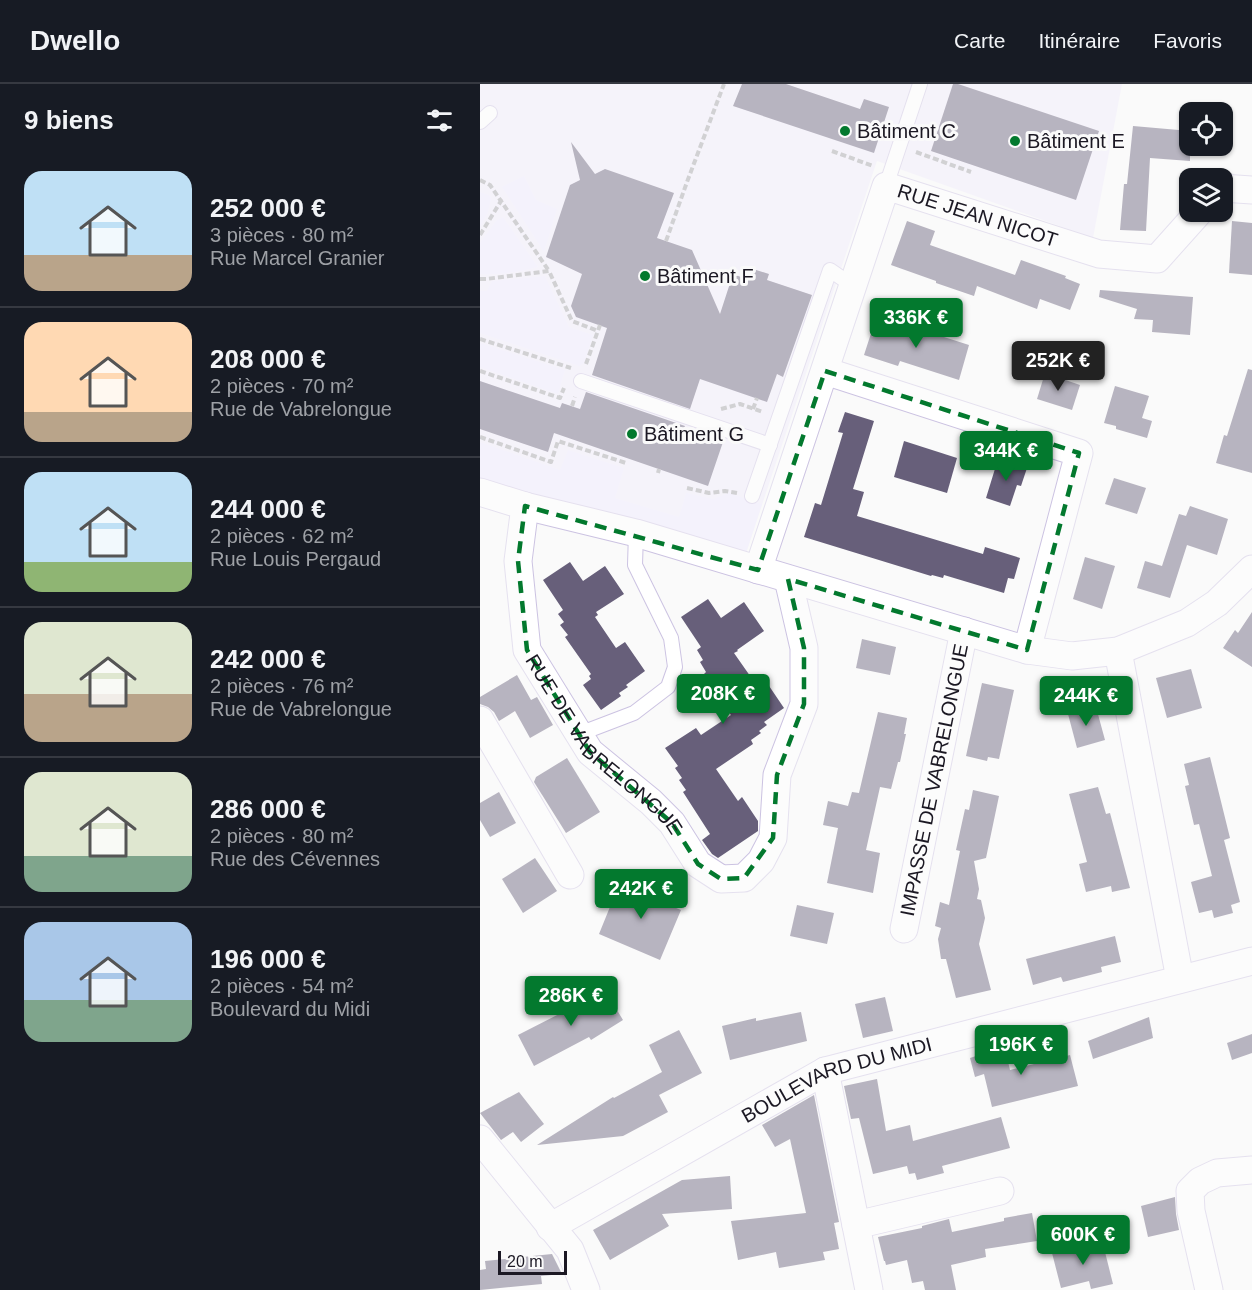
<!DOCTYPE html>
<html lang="fr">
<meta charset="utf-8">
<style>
:root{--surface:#171b24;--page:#20242c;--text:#f1f3f6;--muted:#9ea1a6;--line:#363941;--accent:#03792e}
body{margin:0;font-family:Arial,sans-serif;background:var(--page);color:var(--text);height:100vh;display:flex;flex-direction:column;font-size:22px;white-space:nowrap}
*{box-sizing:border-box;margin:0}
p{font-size:20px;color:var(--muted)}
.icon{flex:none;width:33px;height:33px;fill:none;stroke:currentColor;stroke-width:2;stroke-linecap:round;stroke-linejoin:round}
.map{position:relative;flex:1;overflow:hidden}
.panel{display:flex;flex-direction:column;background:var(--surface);width:480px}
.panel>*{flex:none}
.buttons{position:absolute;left:699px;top:18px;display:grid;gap:12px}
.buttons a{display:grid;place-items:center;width:54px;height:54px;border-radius:12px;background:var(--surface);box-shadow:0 2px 4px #0004;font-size:30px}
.scale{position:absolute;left:18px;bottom:15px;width:69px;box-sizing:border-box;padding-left:6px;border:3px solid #1b1823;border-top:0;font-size:16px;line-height:21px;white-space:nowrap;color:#1b1823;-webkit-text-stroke:4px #fafafa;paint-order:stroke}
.price{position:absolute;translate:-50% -51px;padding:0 14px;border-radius:6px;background:var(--accent);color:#fff;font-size:20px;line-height:39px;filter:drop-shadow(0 2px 3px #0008)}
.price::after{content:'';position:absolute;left:50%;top:36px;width:18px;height:14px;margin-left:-9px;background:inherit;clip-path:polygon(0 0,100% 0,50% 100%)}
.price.selected{background:#222;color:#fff}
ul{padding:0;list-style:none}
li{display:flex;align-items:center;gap:18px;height:150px;padding:0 24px}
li+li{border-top:2px solid var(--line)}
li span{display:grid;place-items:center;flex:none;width:168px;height:120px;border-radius:18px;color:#555}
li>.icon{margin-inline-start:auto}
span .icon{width:72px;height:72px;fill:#fffc;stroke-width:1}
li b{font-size:26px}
h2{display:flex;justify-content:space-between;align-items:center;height:72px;padding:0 24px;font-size:26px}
header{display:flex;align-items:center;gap:36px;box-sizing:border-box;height:84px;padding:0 30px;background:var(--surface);border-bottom:2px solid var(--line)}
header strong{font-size:28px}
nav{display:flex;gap:33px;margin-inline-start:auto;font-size:21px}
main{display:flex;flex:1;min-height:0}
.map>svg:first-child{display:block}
</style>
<header>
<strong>Dwello</strong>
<nav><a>Carte</a><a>Itinéraire</a><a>Favoris</a></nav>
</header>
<main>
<section class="panel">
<h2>9 biens<svg class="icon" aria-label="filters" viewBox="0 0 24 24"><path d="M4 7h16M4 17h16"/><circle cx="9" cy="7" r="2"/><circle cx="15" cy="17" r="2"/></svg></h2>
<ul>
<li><span style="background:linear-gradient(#bfe0f5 70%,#b9a48a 0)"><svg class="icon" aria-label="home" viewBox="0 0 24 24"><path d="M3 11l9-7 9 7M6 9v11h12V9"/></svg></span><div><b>252 000 €</b><p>3 pièces · 80 m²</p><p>Rue Marcel Granier</p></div></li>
<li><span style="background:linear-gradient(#ffd9b3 75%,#b9a48a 0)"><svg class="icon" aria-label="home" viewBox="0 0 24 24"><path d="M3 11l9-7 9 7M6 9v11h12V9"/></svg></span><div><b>208 000 €</b><p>2 pièces · 70 m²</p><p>Rue de Vabrelongue</p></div></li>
<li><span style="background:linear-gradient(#bfe0f5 75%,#8fb573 0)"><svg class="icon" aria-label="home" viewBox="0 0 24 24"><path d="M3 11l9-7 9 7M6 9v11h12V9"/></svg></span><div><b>244 000 €</b><p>2 pièces · 62 m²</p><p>Rue Louis Pergaud</p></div></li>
<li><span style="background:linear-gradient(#dfe7d0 60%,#b9a48a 0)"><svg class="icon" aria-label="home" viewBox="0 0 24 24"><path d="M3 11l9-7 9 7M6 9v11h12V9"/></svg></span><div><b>242 000 €</b><p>2 pièces · 76 m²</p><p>Rue de Vabrelongue</p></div></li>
<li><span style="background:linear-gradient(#dfe7d0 70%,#7fa58c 0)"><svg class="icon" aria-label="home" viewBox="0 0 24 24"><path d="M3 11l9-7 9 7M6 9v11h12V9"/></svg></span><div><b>286 000 €</b><p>2 pièces · 80 m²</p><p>Rue des Cévennes</p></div></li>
<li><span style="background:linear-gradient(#a9c7e8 65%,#7fa58c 0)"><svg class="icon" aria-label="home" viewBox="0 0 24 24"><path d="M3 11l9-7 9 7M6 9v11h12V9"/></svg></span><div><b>196 000 €</b><p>2 pièces · 54 m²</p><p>Boulevard du Midi</p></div></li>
</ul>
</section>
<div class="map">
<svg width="772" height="1206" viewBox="0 0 772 1206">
<rect width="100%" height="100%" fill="#fafafa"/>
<polygon fill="#f0ecfb" points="0,0 642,0 613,154 397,77 266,469 0,396"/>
<g fill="#eee8ff">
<polygon points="44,92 56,116 77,125 64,168 22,103"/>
<polygon points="0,108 9,111 11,115 8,128 0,144"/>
<path d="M23,133L58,183C39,188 19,191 0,190V159L16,137Z"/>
<polygon points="65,192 89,243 113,251 104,279 99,282 0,249 0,207 7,207 12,197"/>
<polygon points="0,259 85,286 78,310 0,283"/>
<polygon points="0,358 80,386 88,366 144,384 135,414 199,433 206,409 233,415 249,409 282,420 266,469 60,414 0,396"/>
</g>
<g fill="#675f7a">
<polygon points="262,0 306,0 380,25 384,15 409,23 394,69 253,22"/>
<polygon points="473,0 478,0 619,47 596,116 451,67"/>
<polygon points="653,42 710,47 710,77 670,74 666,147 640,146 644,100 647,100"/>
<polygon points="91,58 115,90 125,85 194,109 177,154 212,166 240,230 253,190 269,196 273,185 289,190 287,196 332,211 303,293 297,290 287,318 220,295 210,325 112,291 127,244 96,233 91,222 102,190 66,173 90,101 100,96"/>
<polygon points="427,137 455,147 450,161 535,191 541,176 586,192 585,194 600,200 590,226 560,215 557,225 497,202 494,212 456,199 456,197 411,181"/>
<polygon points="752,137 772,139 772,191 749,189"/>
<polygon points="620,206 713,213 710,251 672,248 673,236 654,235 657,225 619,213"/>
<polygon points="396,234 441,249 442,246 489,261 479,296 420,277 418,282 384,271"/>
<polygon points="768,285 772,286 772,389 736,379 744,351 747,352"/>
<polygon points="565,289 600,301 592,326 557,315"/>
<polygon points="0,297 80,324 82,319 100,325 106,308 205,342 204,344 243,358 228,402 74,349 68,368 0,345"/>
<polygon points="635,302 669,312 662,334 672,337 667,354 636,345 636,342 624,339"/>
<polygon points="365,328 394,337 373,405 384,408 377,432 503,470 505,463 540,474 534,495 528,494 524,509 464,491 463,494 452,491 451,492 324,453 335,419 341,421 363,349 358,348"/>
<polygon points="424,357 477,374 467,409 414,393"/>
<polygon points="518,375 547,384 541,402 537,401 530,422 506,414"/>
<polygon points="634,394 666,404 657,430 625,420"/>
<polygon points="710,422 748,435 737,471 707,461 690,514 657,504 665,477 682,482 699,430 706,432"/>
<polygon points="605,473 635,482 622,525 593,515"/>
<polygon points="90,478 103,497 125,482 144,510 116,528 118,531 115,533 136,564 145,558 165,587 146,601 148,603 139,609 141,612 121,626 103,601 111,595 109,592 111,590 85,553 88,551 80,541 84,538 78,530 83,526 63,496"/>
<polygon points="228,515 241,534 264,518 284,547 257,566 258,567 254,569 275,599 283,593 304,624 284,638 287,641 279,647 281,649 271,656 273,660 236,685 258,717 262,713 278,737 278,747 238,774 232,770 222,756 230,750 203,708 206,706 199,696 202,694 195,684 198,682 185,664 216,644 221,651 251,631 224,590 226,588 220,578 223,576 217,566 221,563 201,533"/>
<polygon points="772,528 772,583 743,564 755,546 758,549"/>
<polygon points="382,555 416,563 410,591 376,584"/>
<polygon points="711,585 722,624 687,634 676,594"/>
<polygon points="37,591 51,616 57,613 73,641 50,654 35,627 19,637 14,628 8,623 0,620 0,613"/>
<polygon points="502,599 534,606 519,675 508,673 507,677 486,672"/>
<polygon points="616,623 625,656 597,664 588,630"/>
<polygon points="398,628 427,634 424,650 426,650 420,678 418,678 411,705 400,703 386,766 400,769 393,809 347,799 358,744 343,741 348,717 368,722 372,708 379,709"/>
<polygon points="730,673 750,754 744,756 760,818 751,821 753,829 734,834 732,826 719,829 711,798 732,792 719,740 714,741 705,702 709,701 704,680"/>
<polygon points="87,674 120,728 86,749 54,698 56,693"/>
<polygon points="618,703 626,730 630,729 650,804 632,808 631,802 606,808 599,780 607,778 589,710"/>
<polygon points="493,706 519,712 506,774 494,777 499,805 497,815 501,816 505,834 499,860 511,906 476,914 466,875 461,875 458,855 461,844 455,842 460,818 469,821 480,767 476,766 485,725 489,726"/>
<polygon points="19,708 36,739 10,753 0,736 0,719"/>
<polygon points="55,774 77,807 43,829 22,795"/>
<polygon points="164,791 181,798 174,815 201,826 180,876 119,850 134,813 148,818 156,798 160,800"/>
<polygon points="317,821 354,829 347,860 310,852"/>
<polygon points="635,852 641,878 621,883 622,888 583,898 581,893 553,901 546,875"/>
<polygon points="123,903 143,936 111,956 109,953 54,982 38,951 85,927"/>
<polygon points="405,913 413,947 383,954 375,920"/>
<polygon points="321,928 327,957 250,976 242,942 276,934 276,937"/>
<polygon points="669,933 673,954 613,975 608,957"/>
<polygon points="199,946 222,989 179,1011 188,1028 143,1052 57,1061 133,1013 134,1014 182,988 169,961"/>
<polygon points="772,950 772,969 752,976 747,959"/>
<polygon points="523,957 530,986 590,971 598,1002 512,1023 504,990 495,993 490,974 499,971 497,964"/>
<polygon points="397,995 406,1047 430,1041 433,1057 521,1033 530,1064 462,1082 464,1089 437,1096 435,1089 429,1090 427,1082 393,1090 379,1034 371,1035 364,1002"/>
<polygon points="39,1008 64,1040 41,1058 33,1048 21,1056 0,1029"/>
<polygon points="334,1011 359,1138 354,1139 359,1165 343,1168 345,1176 299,1184 296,1168 258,1176 251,1137 326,1129 310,1055 295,1063 282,1041"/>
<polygon points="250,1092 252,1125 182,1130 189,1142 130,1176 113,1146 202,1096"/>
<polygon points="695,1113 696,1130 699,1146 668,1153 661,1122"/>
<polygon points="552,1129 557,1157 505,1165 506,1173 471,1181 476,1206 445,1206 443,1197 432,1199 427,1176 406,1181 405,1177 404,1177 398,1153 442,1144 442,1142 469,1135 472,1148 524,1137 524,1134"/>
<polygon points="622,1156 633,1200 611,1205 609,1197 581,1204 572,1169"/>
<polygon points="72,1170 82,1190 61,1192 62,1200 0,1206 0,1186 6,1185 5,1177"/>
</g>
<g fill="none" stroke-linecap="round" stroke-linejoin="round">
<defs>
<g id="lane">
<polyline points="0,38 10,29"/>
<polyline points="406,102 440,0"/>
<polyline points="101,297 290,361"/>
<polyline points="272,412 350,186 373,202"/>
<polyline points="99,650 154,629 188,603 195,583 191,554 155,481 156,449"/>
</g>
<g id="street">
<polyline points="742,104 772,106"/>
<polyline points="345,287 599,369 547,566"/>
<polyline points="0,408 45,422 156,449 547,566 592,572 638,567 707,539 737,519 772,485"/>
<path id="s1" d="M45,422L38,477L47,566L110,668L171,718L192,739L218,780L241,795L264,794L281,777L293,754L297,691L324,620V564L308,495"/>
<path id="s2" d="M278,486L406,102L619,170L677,175L719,128"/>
<polyline points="638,567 700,895"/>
<polyline points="0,636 90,791"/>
<path id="s3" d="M424,845L484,547"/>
<polyline points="345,987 389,1206"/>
<polyline points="0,1055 90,1166 106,1206"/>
<polyline points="376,1141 520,1107"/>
<path id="s4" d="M70,1143L345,987L772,877"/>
<polyline points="729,1206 711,1127 710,1107 720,1097 737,1089 772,1086"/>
</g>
</defs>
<use href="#lane" stroke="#ccc3e2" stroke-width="16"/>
<use href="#street" stroke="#ccc3e2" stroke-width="29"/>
<g stroke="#a09fa4" stroke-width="4" stroke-dasharray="6 3" stroke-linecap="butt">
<polyline points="352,67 393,82"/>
<polyline points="436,68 491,88"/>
<polyline points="0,96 10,101 21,117"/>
<polyline points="0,151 21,117 69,187"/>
<polyline points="186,157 207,98 244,0"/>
<polyline points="0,195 6,195 69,187 92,237 118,247"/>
<polyline points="0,255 91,284"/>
<polyline points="106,280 120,241"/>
<polyline points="0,287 80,314 84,304"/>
<polyline points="92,322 95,313"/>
<polyline points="241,325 260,320 283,328"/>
<polyline points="273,325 277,314"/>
<polyline points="0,353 71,378 78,357 146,379"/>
<polyline points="178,389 179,385"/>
<polyline points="207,404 229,409 245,407 257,409"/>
</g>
<use href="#lane" stroke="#fff" stroke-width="14"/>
<use href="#street" stroke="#fff" stroke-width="27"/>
</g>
<path d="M0 0H772V1206H0ZM345,287L599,369L547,566L308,495L324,564V620L297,691L293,754L264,794L241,795L218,780L192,739L110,668L47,566L38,477L45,422L278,486Z" fill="#fafafa" fill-opacity=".55" fill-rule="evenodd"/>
<path fill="none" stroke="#03792e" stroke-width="4.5" stroke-dasharray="12 8" stroke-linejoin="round" d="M345,287L599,369L547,566L308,495L324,564V620L297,691L293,754L264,794L241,795L218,780L192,739L110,668L47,566L38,477L45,422L278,486Z"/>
<g fill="#03792e" stroke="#fafafa" stroke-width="2">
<circle cx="365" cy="47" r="6"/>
<circle cx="535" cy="57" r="6"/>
<circle cx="165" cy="192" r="6"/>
<circle cx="152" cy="350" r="6"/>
</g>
<g text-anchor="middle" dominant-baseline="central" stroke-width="6" stroke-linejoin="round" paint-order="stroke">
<g font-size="20" fill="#1b1823" stroke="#fafafa" text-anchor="start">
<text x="377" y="47">Bâtiment C</text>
<text x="547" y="57">Bâtiment E</text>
<text x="177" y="192">Bâtiment F</text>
<text x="164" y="350">Bâtiment G</text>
</g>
<g font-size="20" fill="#1b1823" stroke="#fafafa">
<text stroke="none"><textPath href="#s2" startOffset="501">RUE JEAN NICOT</textPath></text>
<text stroke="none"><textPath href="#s1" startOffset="268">RUE DE VABRELONGUE</textPath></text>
<text stroke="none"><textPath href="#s3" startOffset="152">IMPASSE DE VABRELONGUE</textPath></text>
<text stroke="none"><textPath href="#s4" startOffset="324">BOULEVARD DU MIDI</textPath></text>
</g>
</g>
</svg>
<div class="buttons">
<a><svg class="icon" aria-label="locate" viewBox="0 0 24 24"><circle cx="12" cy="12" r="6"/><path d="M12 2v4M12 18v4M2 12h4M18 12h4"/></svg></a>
<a><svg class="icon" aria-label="layers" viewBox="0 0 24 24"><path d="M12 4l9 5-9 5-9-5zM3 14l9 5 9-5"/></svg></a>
</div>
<div class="scale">20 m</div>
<b class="price" style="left:436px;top:265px">336K €</b>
<b class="price selected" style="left:578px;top:308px">252K €</b>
<b class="price" style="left:526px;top:398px">344K €</b>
<b class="price" style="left:243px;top:641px">208K €</b>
<b class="price" style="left:606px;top:643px">244K €</b>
<b class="price" style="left:161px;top:836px">242K €</b>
<b class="price" style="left:91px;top:943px">286K €</b>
<b class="price" style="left:541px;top:992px">196K €</b>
<b class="price" style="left:603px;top:1182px">600K €</b>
</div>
</main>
